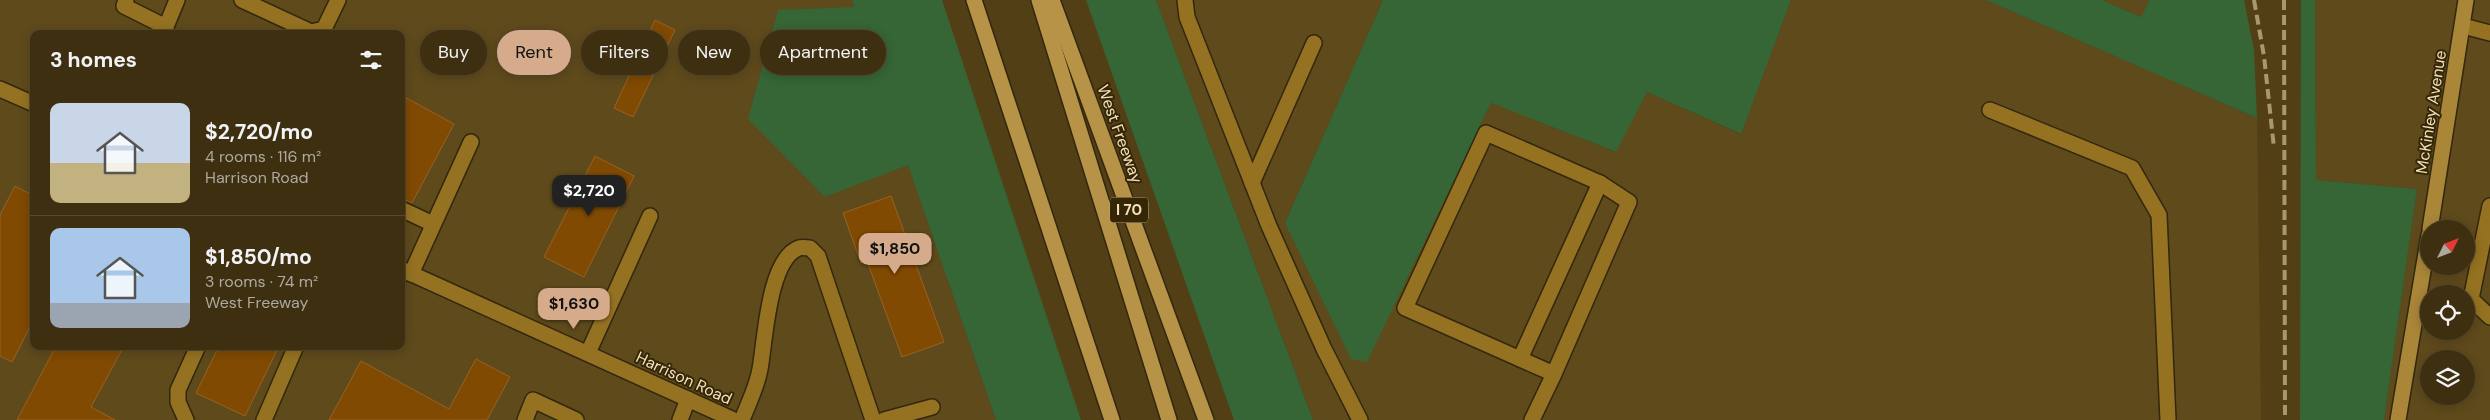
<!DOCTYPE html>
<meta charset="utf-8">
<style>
:root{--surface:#3e2f10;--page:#453719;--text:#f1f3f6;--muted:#ada99f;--line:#574a30;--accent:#d6ab8b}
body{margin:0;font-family:"DM Sans",sans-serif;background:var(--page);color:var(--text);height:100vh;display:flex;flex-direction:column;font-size:19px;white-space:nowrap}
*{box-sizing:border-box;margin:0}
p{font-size:16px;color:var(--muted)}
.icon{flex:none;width:28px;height:28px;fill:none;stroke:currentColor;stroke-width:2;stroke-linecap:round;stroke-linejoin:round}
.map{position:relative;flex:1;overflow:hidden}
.details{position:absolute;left:30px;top:30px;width:375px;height:320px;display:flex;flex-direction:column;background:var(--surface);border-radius:10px;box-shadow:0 2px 12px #0003,0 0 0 1px var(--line)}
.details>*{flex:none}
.hud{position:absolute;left:420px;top:30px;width:475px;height:45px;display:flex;gap:10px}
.needle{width:32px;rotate:48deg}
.fabs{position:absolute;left:2420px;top:220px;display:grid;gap:10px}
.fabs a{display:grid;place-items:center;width:55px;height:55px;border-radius:50%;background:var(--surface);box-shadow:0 2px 12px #0003,0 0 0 1px var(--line);font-size:25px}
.price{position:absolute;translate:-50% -42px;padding:0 11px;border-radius:10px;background:var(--accent);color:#111;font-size:16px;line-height:32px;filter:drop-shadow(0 1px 2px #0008)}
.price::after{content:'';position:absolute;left:50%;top:30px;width:15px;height:11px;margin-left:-8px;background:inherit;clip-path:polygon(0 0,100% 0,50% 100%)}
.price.active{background:#222;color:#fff}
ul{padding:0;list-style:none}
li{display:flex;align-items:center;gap:15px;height:125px;padding:0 20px}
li+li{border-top:1px solid var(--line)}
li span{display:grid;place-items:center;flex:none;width:140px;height:100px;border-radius:10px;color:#555}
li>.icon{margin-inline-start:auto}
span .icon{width:60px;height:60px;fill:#fffc;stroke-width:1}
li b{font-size:21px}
h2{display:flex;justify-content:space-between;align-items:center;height:60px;padding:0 20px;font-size:21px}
.tag{padding:0 18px;border-radius:22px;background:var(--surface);box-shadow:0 2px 12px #0003,0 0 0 1px var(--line);font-size:18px;line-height:45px}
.tag.active{background:var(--accent);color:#111}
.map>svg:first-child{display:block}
</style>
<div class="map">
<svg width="2490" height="420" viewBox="0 0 2490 420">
<rect width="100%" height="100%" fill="#523f16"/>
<g fill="#5f4a1c" fill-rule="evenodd">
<path d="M0,0H852L854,7L825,197L908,164L996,420H0ZM34,34H401V346H34Z"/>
<polygon points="1156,0 1383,0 1285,223 1366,362 1491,103 1615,152 1647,92 1740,134 1791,0 1986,0 2257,118 2261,420 1313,420"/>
<polygon points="2102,0 2149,0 2141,17"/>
<path d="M2315,0H2490V420H2384L2417,189L2316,180ZM2429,229H2466V266H2429ZM2429,294H2466V331H2429ZM2429,359H2466V396H2429Z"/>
</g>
<g fill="#366536">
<polygon points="852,0 942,0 1081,420 996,420 908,165 825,197 748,119 778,10 854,7"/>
<polygon points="1086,0 1156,0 1313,420 1234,420"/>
<polygon points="1383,0 1791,0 1741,134 1647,92 1616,152 1491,103 1367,362 1351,359 1285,223"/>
<polygon points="1986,0 2102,0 2141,17 2149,0 2244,0 2254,50 2257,118"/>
<polygon points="2301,0 2315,0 2316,180 2417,189 2384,420 2300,420"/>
</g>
<g fill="#804a02" stroke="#996125">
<polygon points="655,20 675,30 633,117 614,108"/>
<polygon points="401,95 454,124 412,203 401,198"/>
<polygon points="595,156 634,176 584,277 544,257"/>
<polygon points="15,186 34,196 34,319 12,362 0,356 0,215"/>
<polygon points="891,196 944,342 902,357 867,261 861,263 843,213"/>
<polygon points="56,346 124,346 91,407 115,420 17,420"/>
<polygon points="219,346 279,346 245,416 196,393"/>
<polygon points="476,359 510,377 487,420 329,420 361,361 449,409"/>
</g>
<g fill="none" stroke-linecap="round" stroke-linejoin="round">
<defs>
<g id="minor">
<polyline points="126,0 124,6 166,27"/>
<polyline points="242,0 311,32 324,29 338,0"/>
<polyline points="1185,0 1187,17 1269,226 1324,349 1360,420"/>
<polyline points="2463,26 2490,33"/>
<polyline points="163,34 177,0"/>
<polyline points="0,89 34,104"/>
<polyline points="1990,110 2132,168 2159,215 2168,420"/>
<polyline points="1252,183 1314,43"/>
<polyline points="2490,206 2471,299 2490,317"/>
<polyline points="401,209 433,224"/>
<polyline points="401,269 734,420"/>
<polyline points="411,274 471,142"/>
<polyline points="588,353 650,216"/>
<polyline points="1520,359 1600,183"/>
<polyline points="186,420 178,402 178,390 198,346"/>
<polyline points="264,420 296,346"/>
<polyline points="525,420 533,400 576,420"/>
<polyline points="680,420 688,399"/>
<path d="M742,420C748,404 757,387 760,369C765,343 768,259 799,248C802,247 807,248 810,248L818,256L873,420"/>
<polyline points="884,420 932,407"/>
<polyline points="1532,420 1554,374 1557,367 1629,202 1600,183 1486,133 1405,308 1554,374"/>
</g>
<g id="major">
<polyline points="2430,229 2466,0"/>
<polyline points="2398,420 2429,235"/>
</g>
<g id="highway">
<polyline points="974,0 1112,420"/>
<polyline points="1039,0 1169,420"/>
<polyline points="1052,0 1206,420"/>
</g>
</defs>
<use href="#minor" stroke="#32270f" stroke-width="18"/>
<use href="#major" stroke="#32270f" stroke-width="18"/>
<use href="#highway" stroke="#32270f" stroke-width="18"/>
<use href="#minor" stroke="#957221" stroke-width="15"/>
<use href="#major" stroke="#a98638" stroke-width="15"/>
<use href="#highway" stroke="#b79347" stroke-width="15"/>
<g stroke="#aa9770" stroke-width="4" stroke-dasharray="10 5" stroke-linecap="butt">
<polyline points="2254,0 2264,56 2274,148"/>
<polyline points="2284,0 2285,420"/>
</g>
</g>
<g text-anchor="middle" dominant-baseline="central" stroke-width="4" stroke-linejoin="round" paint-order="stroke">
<rect fill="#352605" stroke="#baa885" stroke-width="1" x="1110" y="197.5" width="38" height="25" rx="4"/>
<g font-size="15" font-weight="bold" fill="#f3e0bc">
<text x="1129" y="210">I 70</text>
</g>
<g font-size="16" fill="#f3e0bc" stroke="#352605">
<text transform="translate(2431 112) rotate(-81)">McKinley Avenue</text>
<text transform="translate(1120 134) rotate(70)">West Freeway</text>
<text transform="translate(684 378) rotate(25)">Harrison Road</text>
</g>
</g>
</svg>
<div class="fabs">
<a><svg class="needle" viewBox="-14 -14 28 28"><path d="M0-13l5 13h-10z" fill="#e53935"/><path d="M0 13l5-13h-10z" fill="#ada99f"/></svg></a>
<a><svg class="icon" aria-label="locate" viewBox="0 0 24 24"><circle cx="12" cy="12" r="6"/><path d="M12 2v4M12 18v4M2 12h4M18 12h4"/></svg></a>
<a><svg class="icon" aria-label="layers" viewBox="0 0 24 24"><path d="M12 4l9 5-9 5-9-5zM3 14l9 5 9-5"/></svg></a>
</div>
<b class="price active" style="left:589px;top:217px">$2,720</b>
<b class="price" style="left:895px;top:275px">$1,850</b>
<b class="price" style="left:574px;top:330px">$1,630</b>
<div class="hud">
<a class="tag">Buy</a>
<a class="tag active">Rent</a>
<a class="tag">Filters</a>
<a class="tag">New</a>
<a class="tag">Apartment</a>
</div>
<section class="details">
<h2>3 homes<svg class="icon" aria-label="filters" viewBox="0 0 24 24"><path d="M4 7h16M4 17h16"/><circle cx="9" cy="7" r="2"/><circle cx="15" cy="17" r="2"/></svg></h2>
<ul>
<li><span style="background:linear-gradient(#c9d6e8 60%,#c2b280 0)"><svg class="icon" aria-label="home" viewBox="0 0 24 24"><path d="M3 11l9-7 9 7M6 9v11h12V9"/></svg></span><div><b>$2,720/mo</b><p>4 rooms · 116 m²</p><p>Harrison Road</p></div></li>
<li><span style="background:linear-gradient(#a9c7e8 75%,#9aa5b1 0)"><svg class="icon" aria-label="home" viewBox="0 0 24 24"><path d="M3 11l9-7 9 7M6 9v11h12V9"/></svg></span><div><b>$1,850/mo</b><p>3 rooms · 74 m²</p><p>West Freeway</p></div></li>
</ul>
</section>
</div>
